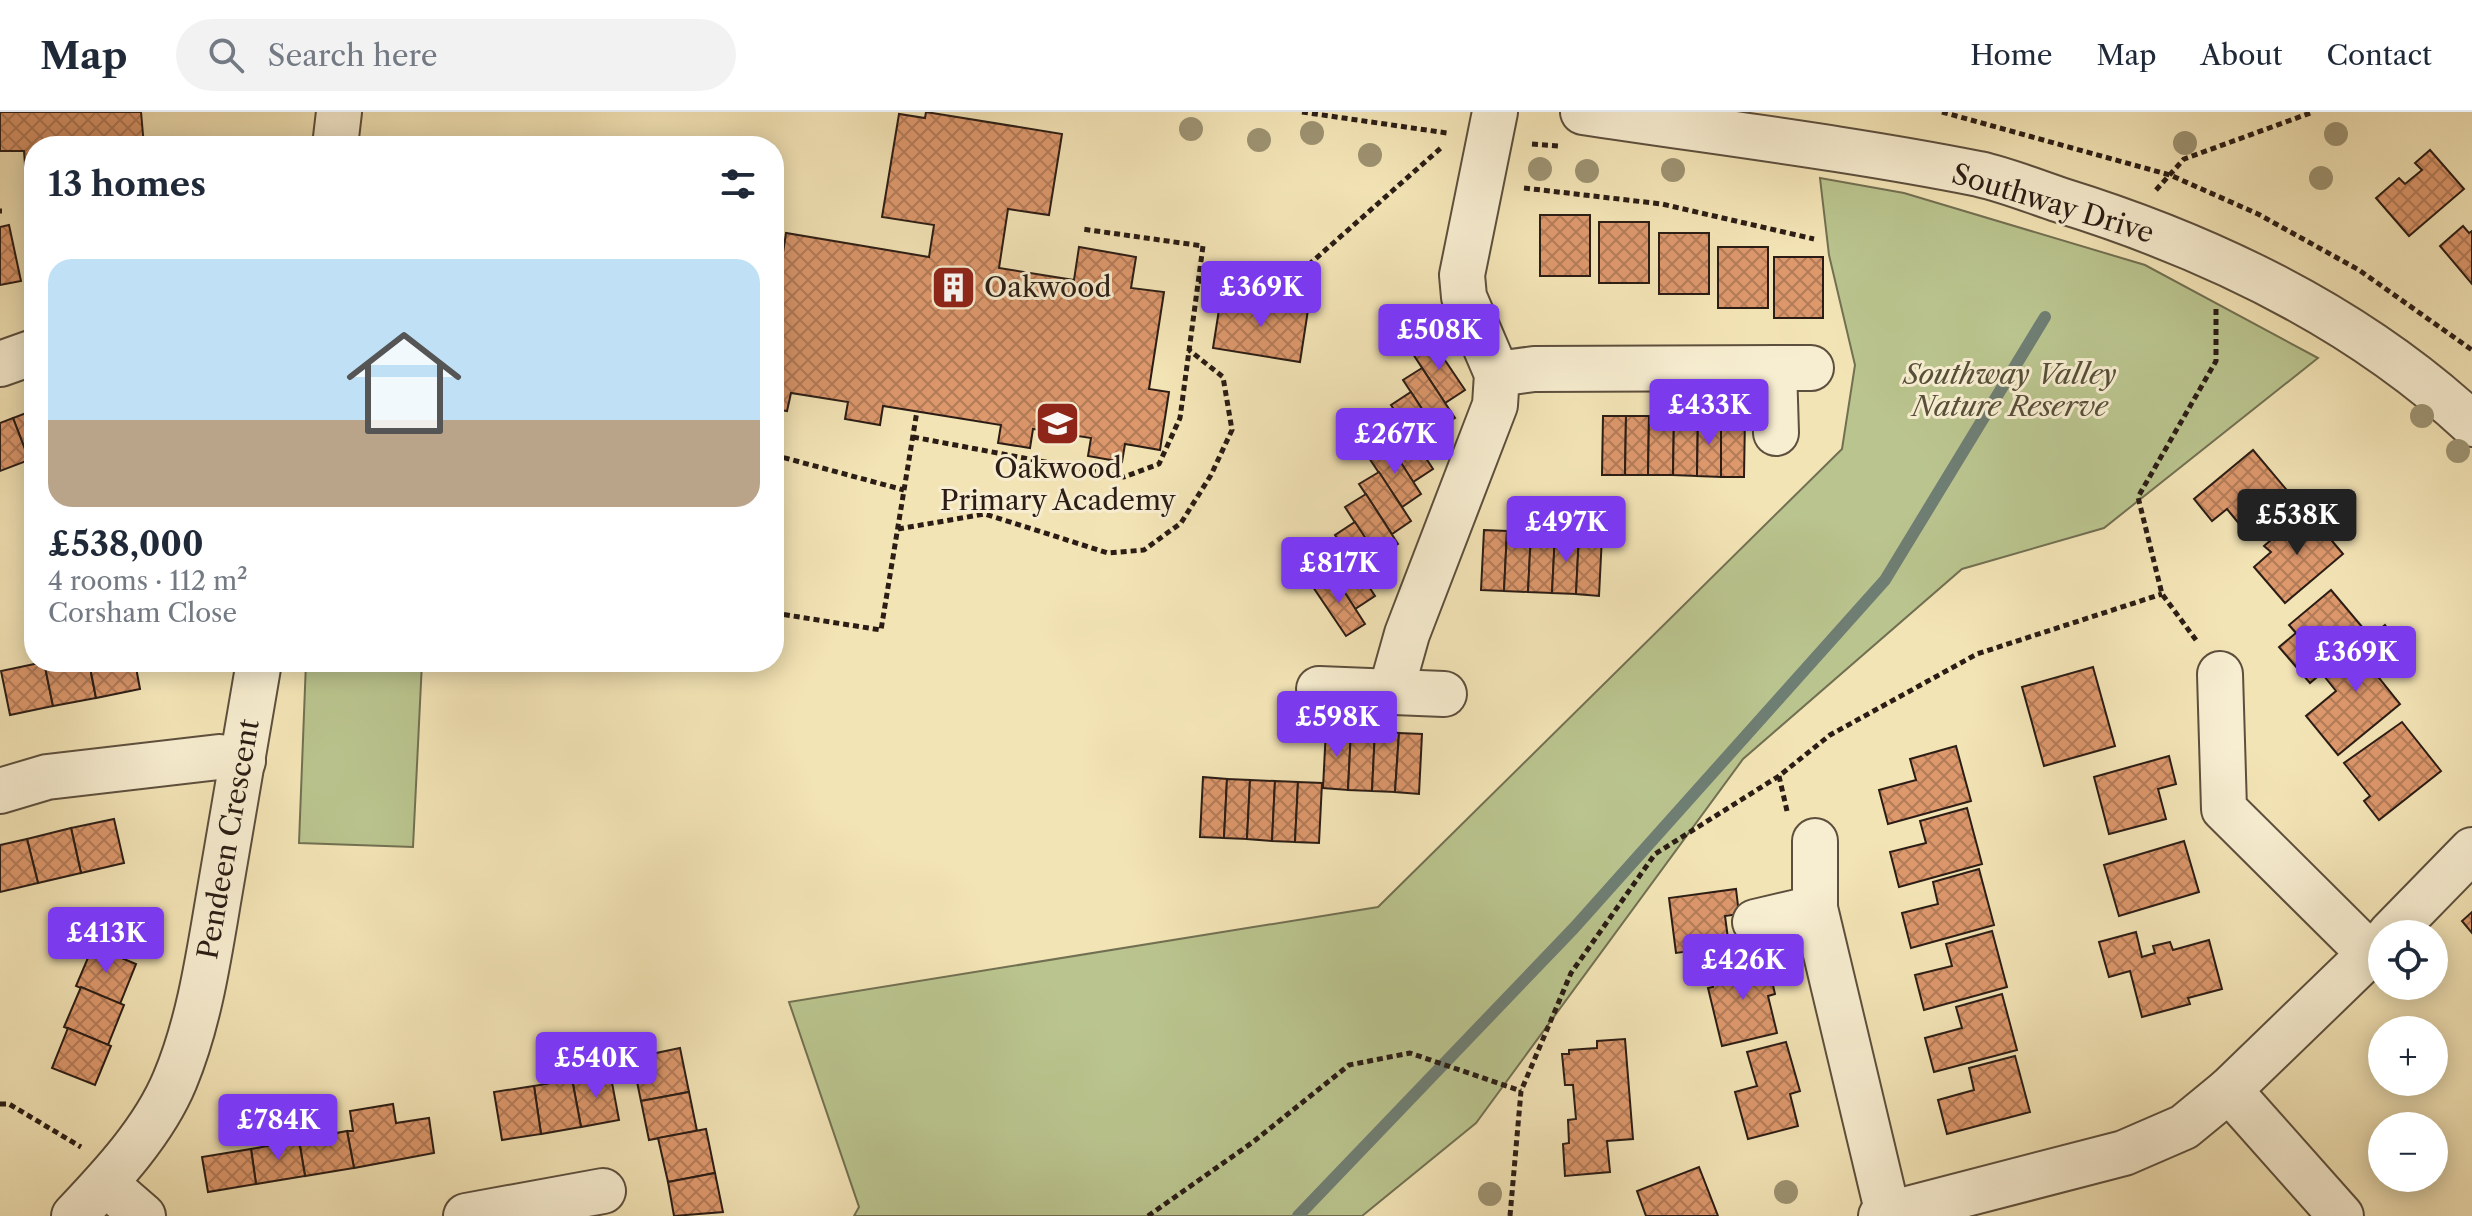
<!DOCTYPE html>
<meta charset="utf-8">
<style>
:root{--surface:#fff;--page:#f2f2f3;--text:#1f2937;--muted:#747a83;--line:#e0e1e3;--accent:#7c3aed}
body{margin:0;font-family:"Libre Caslon Text",serif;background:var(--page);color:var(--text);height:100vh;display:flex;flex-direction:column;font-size:30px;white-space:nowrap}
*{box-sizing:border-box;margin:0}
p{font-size:26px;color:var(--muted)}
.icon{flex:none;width:44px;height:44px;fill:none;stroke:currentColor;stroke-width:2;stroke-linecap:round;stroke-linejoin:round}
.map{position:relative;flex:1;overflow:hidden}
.drawer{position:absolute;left:24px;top:24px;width:760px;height:536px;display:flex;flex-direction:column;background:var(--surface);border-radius:32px;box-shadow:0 4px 20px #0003}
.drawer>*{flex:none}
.fabs{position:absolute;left:2368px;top:808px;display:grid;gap:16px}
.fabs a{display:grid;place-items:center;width:80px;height:80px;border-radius:50%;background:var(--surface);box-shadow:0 4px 20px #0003;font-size:40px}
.price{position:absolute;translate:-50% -68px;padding:0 18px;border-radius:8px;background:var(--accent);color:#fff;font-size:26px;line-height:52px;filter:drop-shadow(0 2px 4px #0008)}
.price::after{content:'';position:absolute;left:50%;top:48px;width:24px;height:18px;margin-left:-12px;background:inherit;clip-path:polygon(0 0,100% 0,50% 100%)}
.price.on{background:#222;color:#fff}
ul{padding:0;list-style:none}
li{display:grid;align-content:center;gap:16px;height:424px;padding:0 24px}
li+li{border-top:2px solid var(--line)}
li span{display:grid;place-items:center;height:248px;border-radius:24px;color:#555}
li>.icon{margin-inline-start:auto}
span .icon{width:144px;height:144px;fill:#fffc;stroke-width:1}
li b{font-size:34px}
h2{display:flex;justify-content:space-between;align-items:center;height:96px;padding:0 24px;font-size:34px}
header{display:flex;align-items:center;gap:48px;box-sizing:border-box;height:112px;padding:0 40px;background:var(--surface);border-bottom:2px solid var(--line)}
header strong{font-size:38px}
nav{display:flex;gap:44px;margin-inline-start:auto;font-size:28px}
.search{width:560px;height:72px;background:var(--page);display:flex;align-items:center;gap:20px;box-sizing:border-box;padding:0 28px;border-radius:44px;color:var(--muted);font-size:30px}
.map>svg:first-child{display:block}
</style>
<header>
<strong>Map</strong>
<div class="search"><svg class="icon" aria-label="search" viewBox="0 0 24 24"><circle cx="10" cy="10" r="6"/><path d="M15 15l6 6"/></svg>Search here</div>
<nav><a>Home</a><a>Map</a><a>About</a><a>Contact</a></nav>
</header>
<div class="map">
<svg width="2472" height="1104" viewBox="0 0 2472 1104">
<defs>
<pattern id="building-cross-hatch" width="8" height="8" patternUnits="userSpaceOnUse" patternTransform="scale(2)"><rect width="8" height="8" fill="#dd986c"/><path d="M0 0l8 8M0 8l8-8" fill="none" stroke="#b37b58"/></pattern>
</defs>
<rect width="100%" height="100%" fill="#f3e4b6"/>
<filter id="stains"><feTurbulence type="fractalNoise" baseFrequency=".0025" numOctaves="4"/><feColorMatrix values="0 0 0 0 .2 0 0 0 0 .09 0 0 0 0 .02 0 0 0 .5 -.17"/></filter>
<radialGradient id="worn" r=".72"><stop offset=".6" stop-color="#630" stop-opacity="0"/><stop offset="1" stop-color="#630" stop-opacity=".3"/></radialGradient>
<g fill="#bac48e" stroke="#727052" stroke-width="2">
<polygon points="1820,66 1904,81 2145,153 2318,246 2104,416 1962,457 1743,647 1476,1011 1362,1104 854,1104 859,1095 789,890 1378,795 1842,337 1855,253 1829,143"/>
<polygon points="306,550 422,550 413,735 299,731"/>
</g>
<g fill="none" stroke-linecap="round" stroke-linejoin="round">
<polyline stroke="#6f7e73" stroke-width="12" points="1298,1104 1574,816 1885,468 2045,205"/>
</g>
<g fill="url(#building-cross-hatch)" stroke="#2b1d15" stroke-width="2">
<polygon points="0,0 141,0 144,34 34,34 34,80 27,81 24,39 0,39"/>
<polygon points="926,0 1062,22 1049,103 1008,97 999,156 1074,168 1079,135 1136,145 1131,176 1164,180 1149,277 1169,280 1160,338 1125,332 1122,350 1088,344 1091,326 1033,317 1030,336 998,331 1001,313 883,294 880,313 845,307 848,290 791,281 787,299 774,297 774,174 778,174 786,121 929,145 934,113 882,105 899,2 925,6"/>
<polygon points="2430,38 2464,77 2409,124 2376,86 2399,66 2405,72 2422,58 2415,51"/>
<rect x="1540" y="103" width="50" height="61"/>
<rect x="1599" y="110" width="50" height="61"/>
<polygon points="9,113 21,169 0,173 0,115"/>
<polygon points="2463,114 2469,121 2472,119 2472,172 2440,134"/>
<rect x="1659" y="121" width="50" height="61"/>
<rect x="1718" y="135" width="50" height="61"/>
<rect x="1774" y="145" width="49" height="61"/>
<polygon points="1221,185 1308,198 1300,250 1213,236"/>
<polygon points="1432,229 1465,278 1445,291 1413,242"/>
<polygon points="1422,256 1455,306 1436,318 1403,268"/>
<polygon points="1411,280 1443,330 1424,342 1391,293"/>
<polygon points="34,298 34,346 29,348 13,306"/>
<polygon points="1603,304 1626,304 1625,363 1602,363"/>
<polygon points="1626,304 1649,304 1648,363 1625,363"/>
<polygon points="1649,304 1674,304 1673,363 1648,363"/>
<polygon points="1674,304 1698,304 1697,364 1673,363"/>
<polygon points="1698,304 1721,305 1721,365 1697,364"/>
<polygon points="1721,305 1745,305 1744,365 1721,365"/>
<polygon points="13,306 29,348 0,359 0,311"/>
<polygon points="1401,308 1433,357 1413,370 1381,320"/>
<polygon points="1389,332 1421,382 1402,395 1369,346"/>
<polygon points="2253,338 2291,383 2246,420 2227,397 2212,409 2194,387"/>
<polygon points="1379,360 1411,409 1392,422 1359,372"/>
<polygon points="1366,382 1398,432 1377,445 1345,395"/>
<polygon points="2306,398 2343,442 2285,491 2254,455 2271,440 2264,434"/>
<polygon points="1355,410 1387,459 1367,472 1335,423"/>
<polygon points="1484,418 1507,419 1504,479 1481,478"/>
<polygon points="1507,419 1531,420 1528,480 1504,479"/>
<polygon points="1531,420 1555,422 1552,481 1528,480"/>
<polygon points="1555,422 1579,423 1576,482 1552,481"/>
<polygon points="1579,423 1602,424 1599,484 1576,482"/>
<polygon points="1343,435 1375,484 1355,497 1323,447"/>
<polygon points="1333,462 1365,512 1346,524 1313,475"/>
<polygon points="2331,478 2368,522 2310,571 2279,535 2296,521 2289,513"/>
<polygon points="2385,513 2400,533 2371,556 2400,592 2338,643 2306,604 2336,579 2324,564"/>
<polygon points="44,550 53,594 10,603 1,559"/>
<polygon points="44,550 89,550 96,586 53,594"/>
<polygon points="89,550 135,550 140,577 96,586"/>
<polygon points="2093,555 2115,634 2044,654 2022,575"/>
<polygon points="2402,610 2441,659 2379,708 2364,689 2370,684 2344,651"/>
<polygon points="1326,617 1351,618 1348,678 1323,676"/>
<polygon points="1351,618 1375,619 1372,679 1348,678"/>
<polygon points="1375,619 1399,621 1395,680 1372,679"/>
<polygon points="1399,621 1422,622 1419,682 1395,680"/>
<polygon points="1956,634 1971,689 1888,712 1879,678 1916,668 1910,647"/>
<polygon points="2169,644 2176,672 2158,677 2166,707 2109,722 2094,665"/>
<polygon points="1203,665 1227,667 1224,726 1200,725"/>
<polygon points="1227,667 1250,668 1247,727 1224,726"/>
<polygon points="1250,668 1275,669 1272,729 1247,727"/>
<polygon points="1275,669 1298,670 1295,730 1272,729"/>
<polygon points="1298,670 1322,671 1319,731 1295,730"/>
<polygon points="1967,696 1982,752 1899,775 1890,740 1926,731 1920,709"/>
<polygon points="114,707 124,751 81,761 71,716"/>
<polygon points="71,716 81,761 38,771 27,727"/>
<polygon points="27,727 38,771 0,780 0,733"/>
<polygon points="2184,729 2199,780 2119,804 2104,753"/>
<polygon points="1979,757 1994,813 1911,836 1902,801 1938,792 1933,770"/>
<polygon points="1736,777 1739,802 1725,804 1729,834 1676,841 1669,786"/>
<polygon points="2472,800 2472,821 2462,809"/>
<polygon points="1992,819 2007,875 1924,898 1915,863 1952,854 1946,832"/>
<polygon points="2136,820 2142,845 2155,841 2153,834 2170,830 2173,838 2209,828 2222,877 2188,886 2190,892 2142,905 2130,859 2109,865 2099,830"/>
<polygon points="93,834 136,852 120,892 76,874"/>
<polygon points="1767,847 1775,882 1768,884 1777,921 1722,934 1708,876 1713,875 1710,861"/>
<polygon points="81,875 124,893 108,933 64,915"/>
<polygon points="2002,882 2017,938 1934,960 1925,926 1962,916 1956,895"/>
<polygon points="68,916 111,934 95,973 52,956"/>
<polygon points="1625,927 1633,1027 1607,1029 1610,1060 1565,1064 1563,1032 1569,1031 1568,1008 1576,1007 1573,973 1565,973 1562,942 1569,942 1569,938 1597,936 1597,929"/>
<polygon points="1786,930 1800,979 1790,982 1798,1014 1748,1027 1735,980 1757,974 1747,940"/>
<polygon points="680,936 689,980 641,989 632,946"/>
<polygon points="2015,944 2030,1000 1947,1022 1938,988 1974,978 1969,956"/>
<polygon points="610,960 619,1008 581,1015 572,967"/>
<polygon points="572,967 581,1015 541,1022 534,974"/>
<polygon points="534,974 541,1022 502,1028 494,980"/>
<polygon points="689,980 697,1019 649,1028 641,989"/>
<polygon points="393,992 396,1011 429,1006 434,1041 354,1056 347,1019 353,1019 350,999"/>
<polygon points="706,1017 715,1061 668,1070 658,1026"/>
<polygon points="347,1019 354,1056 305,1064 299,1028"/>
<polygon points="299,1028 305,1064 256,1072 251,1037"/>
<polygon points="251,1037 256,1072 208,1080 202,1045"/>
<polygon points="1699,1055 1718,1104 1646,1104 1637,1079"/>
<polygon points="715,1061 723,1100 674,1104 668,1070"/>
</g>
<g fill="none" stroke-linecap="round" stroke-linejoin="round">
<defs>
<g id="minor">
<path d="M1583,0C1715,20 1848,36 1979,62C2006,68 2033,79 2060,88C2208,134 2357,205 2472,312"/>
<polyline points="335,34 339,0"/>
<polyline points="0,252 34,240"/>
<polyline points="1774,256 1776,321"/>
<polyline points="1497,262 1534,257 1811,256"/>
<polyline points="2220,562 2224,697 2370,842"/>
<polyline points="1319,577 1444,582"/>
<polyline points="1391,579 1407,522 1495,293 1497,262 1464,185 1462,163 1495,0"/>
<polyline points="0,679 47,665 219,645 243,649"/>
<polyline points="1815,729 1815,796 1888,1102"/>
<polyline points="1755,810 1815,796"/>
<polyline points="2390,822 2472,738"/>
<polyline points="2229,978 2341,1104"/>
<polyline points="105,1071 143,1104"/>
<path d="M74,1104C111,1065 154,1019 175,968C200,908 209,842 220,778C233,702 246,626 259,550"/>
<polyline points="466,1104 603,1079"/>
<polyline points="1881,1104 2124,1041 2184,1015 2229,978 2382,830"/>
</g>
</defs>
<use href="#minor" stroke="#5d4f3d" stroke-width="48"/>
<g stroke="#2b1d15" stroke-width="5" stroke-dasharray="6 4" stroke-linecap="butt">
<polyline points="1302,0 1447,21"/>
<polyline points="1942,0 2170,63 2258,102 2359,158 2472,238"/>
<polyline points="1532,32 1558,34"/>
<polyline points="1524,76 1662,92 1814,127"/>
<polyline points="2156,78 2184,47 2313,0"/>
<polyline points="0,99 2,99"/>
<polyline points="1199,169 1279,179 1442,35"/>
<polyline points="913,325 1124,365 1159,352 1180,306 1203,134 1082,117"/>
<polyline points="774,343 904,378"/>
<polyline points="898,417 985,402 1108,441 1144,438 1181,411 1211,363 1232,318 1223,265 1189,238"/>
<polyline points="774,501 881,518 917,299"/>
<polyline points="2196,528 2162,482 2138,385 2216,249 2216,194"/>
<polyline points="1787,699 1779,664 1830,623 1977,542 2162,482"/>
<polyline points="0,992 9,992 81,1035"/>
<polyline points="1148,1104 1253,1030 1349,953 1410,941 1521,979"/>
<polyline points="1510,1104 1521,979 1571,861 1655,742 1779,664"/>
</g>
<use href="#minor" stroke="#f7edd0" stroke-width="44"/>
</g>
<g fill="#9d9271">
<circle cx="1191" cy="17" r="12"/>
<circle cx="1312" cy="21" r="12"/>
<circle cx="2336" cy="22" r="12"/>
<circle cx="1259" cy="28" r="12"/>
<circle cx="2185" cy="31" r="12"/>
<circle cx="1370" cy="43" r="12"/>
<circle cx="1540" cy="57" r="12"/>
<circle cx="1673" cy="58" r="12"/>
<circle cx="1587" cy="59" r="12"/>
<circle cx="2321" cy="66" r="12"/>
<circle cx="2422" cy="304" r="12"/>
<circle cx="2458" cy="339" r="12"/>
<circle cx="1786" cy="1080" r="12"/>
<circle cx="1490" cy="1082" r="12"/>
</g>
<defs>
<symbol id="building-square" viewBox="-11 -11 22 22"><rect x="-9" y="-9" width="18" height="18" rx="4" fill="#8f2418" stroke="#f7edd0"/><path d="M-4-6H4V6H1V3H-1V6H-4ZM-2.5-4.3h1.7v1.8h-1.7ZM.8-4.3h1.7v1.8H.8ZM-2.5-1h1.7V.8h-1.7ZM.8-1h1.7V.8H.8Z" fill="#fff"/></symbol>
<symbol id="school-square" viewBox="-11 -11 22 22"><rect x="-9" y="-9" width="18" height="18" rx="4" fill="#8f2418" stroke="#f7edd0"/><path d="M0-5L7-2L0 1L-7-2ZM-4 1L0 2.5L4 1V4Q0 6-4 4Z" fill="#fff"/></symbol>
</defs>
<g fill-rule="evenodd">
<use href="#building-square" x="928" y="150" width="51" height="51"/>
<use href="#school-square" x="1032" y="286" width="51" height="51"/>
</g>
<g text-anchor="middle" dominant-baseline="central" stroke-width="6" stroke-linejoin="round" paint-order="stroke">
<g font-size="28" fill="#2b1d15" stroke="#f7edd0">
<text transform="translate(2053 91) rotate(17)">Southway Drive</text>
<text transform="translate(228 727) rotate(-80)">Pendeen Crescent</text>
</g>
<g font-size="28" fill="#2b1d15" stroke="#f7edd0" text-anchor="start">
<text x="984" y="175">Oakwood</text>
<text x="1058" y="356" text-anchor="middle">Oakwood<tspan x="1058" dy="32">Primary Academy</tspan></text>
</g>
<g font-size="28" font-style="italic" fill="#564f39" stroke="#f7edd0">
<text x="2010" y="262">Southway Valley<tspan x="2010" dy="32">Nature Reserve</tspan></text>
</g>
</g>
<rect width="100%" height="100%" filter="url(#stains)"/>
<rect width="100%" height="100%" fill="url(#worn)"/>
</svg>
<div class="fabs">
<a><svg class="icon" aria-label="locate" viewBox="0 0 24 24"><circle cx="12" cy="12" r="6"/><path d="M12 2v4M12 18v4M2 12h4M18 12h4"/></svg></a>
<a>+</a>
<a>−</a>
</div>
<b class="price" style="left:1261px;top:217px">£369K</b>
<b class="price" style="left:1439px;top:260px">£508K</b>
<b class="price" style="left:1709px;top:335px">£433K</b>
<b class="price" style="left:1395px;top:364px">£267K</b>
<b class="price on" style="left:2297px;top:445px">£538K</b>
<b class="price" style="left:1566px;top:452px">£497K</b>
<b class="price" style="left:1339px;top:493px">£817K</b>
<b class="price" style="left:2356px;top:582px">£369K</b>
<b class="price" style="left:1337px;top:647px">£598K</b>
<b class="price" style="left:106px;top:863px">£413K</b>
<b class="price" style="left:1743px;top:890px">£426K</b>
<b class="price" style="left:596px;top:988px">£540K</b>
<b class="price" style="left:278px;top:1050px">£784K</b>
<section class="drawer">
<h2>13 homes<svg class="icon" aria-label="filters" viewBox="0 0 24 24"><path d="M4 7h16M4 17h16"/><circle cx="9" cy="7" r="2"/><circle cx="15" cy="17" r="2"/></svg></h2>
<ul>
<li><span style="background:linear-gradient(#bfe0f5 65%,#b9a48a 0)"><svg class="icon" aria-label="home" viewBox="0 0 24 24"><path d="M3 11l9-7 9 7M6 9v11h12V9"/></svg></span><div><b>£538,000</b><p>4 rooms · 112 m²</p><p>Corsham Close</p></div></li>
</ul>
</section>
</div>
